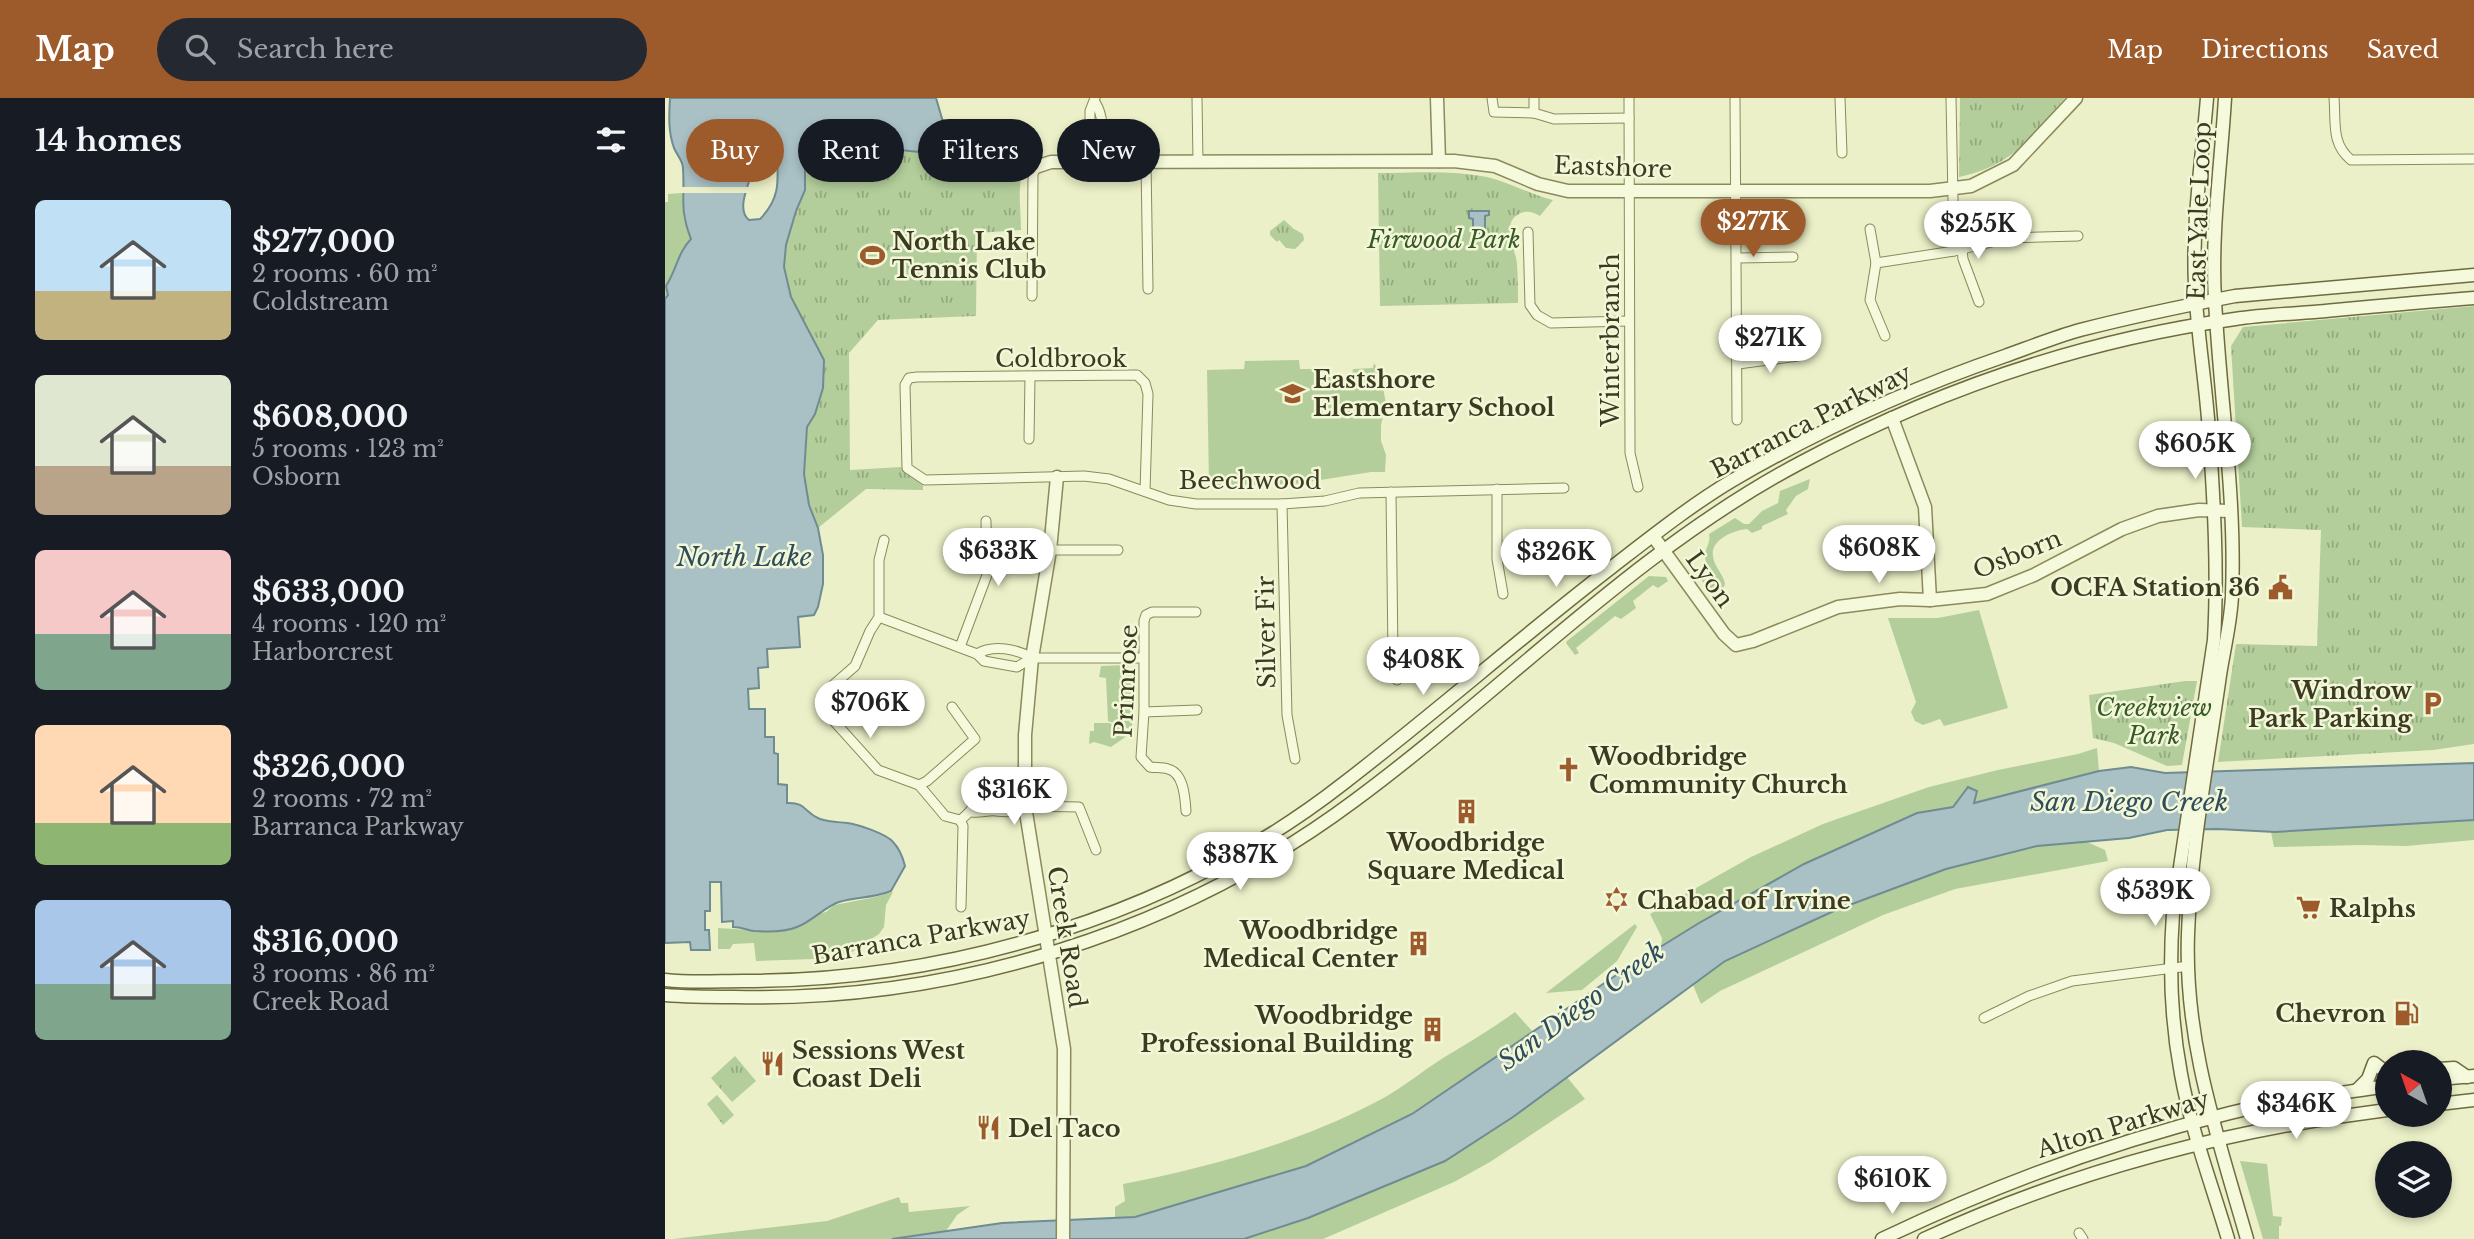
<!DOCTYPE html>
<meta charset="utf-8">
<style>
:root{--surface:#171b24;--page:#242831;--text:#f1f3f6;--muted:#9ea1a6;--accent:#9d5b2b}
body{margin:0;font-family:"Libre Baskerville",serif;background:var(--page);color:var(--text);height:100vh;display:flex;flex-direction:column;font-size:26px;white-space:nowrap}
*{box-sizing:border-box;margin:0}
p{font-size:23px;color:var(--muted)}
.icon{flex:none;width:38px;height:38px;fill:none;stroke:currentColor;stroke-width:2;stroke-linecap:round;stroke-linejoin:round}
.map{position:relative;flex:1;overflow:hidden}
.panel{display:flex;flex-direction:column;background:var(--surface);width:665px}
.panel>*{flex:none}
.top-card{position:absolute;left:21px;top:21px;width:665px;height:63px;display:flex;gap:14px}
.needle{width:46px;rotate:320deg}
.controls{position:absolute;left:1710px;top:952px;display:grid;gap:14px}
.controls a{display:grid;place-items:center;width:77px;height:77px;border-radius:50%;background:var(--surface);box-shadow:0 4px 10px #0003;font-size:35px}
.price{position:absolute;translate:-50% -60px;padding:0 16px;border-radius:24px;background:#fff;color:#222;font-size:23px;line-height:46px;filter:drop-shadow(0 2px 4px #0008)}
.price::after{content:'';position:absolute;left:50%;top:42px;width:21px;height:16px;margin-left:-10px;background:inherit;clip-path:polygon(0 0,100% 0,50% 100%)}
.price.selected{background:var(--accent);color:#fff}
ul{padding:0;list-style:none}
li{display:flex;align-items:center;gap:21px;height:175px;padding:0 35px}
li span{display:grid;place-items:center;flex:none;width:196px;height:140px;border-radius:10px;color:#555}
li>.icon{margin-inline-start:auto}
span .icon{width:84px;height:84px;fill:#fffc;stroke-width:1}
li b{font-size:30px}
h2{display:flex;justify-content:space-between;align-items:center;height:84px;padding:0 35px;font-size:30px}
.tag{padding:0 24px;border-radius:32px;background:var(--surface);box-shadow:0 4px 10px #0003;font-size:24px;line-height:63px}
.tag.selected{background:var(--accent);color:#fff}
header{display:flex;align-items:center;gap:42px;box-sizing:border-box;height:98px;padding:0 35px;background:var(--accent);color:#fff}
header strong{font-size:33px}
nav{display:flex;gap:38px;margin-inline-start:auto;font-size:24px}
.search{width:490px;height:63px;background:var(--page);display:flex;align-items:center;gap:18px;box-sizing:border-box;padding:0 24px;border-radius:38px;color:var(--muted);font-size:26px}
main{display:flex;flex:1;min-height:0}
.map>svg:first-child{display:block}
</style>
<header>
<strong>Map</strong>
<div class="search"><svg class="icon" aria-label="search" viewBox="0 0 24 24"><circle cx="10" cy="10" r="6"/><path d="M15 15l6 6"/></svg>Search here</div>
<nav><a>Map</a><a>Directions</a><a>Saved</a></nav>
</header>
<main>
<section class="panel">
<h2>14 homes<svg class="icon" aria-label="filters" viewBox="0 0 24 24"><path d="M4 7h16M4 17h16"/><circle cx="9" cy="7" r="2"/><circle cx="15" cy="17" r="2"/></svg></h2>
<ul>
<li><span style="background:linear-gradient(#bfe0f5 65%,#c2b280 0)"><svg class="icon" aria-label="home" viewBox="0 0 24 24"><path d="M3 11l9-7 9 7M6 9v11h12V9"/></svg></span><div><b>$277,000</b><p>2 rooms · 60 m²</p><p>Coldstream</p></div></li>
<li><span style="background:linear-gradient(#dfe7d0 65%,#b9a48a 0)"><svg class="icon" aria-label="home" viewBox="0 0 24 24"><path d="M3 11l9-7 9 7M6 9v11h12V9"/></svg></span><div><b>$608,000</b><p>5 rooms · 123 m²</p><p>Osborn</p></div></li>
<li><span style="background:linear-gradient(#f6c9c9 60%,#7fa58c 0)"><svg class="icon" aria-label="home" viewBox="0 0 24 24"><path d="M3 11l9-7 9 7M6 9v11h12V9"/></svg></span><div><b>$633,000</b><p>4 rooms · 120 m²</p><p>Harborcrest</p></div></li>
<li><span style="background:linear-gradient(#ffd9b3 70%,#8fb573 0)"><svg class="icon" aria-label="home" viewBox="0 0 24 24"><path d="M3 11l9-7 9 7M6 9v11h12V9"/></svg></span><div><b>$326,000</b><p>2 rooms · 72 m²</p><p>Barranca Parkway</p></div></li>
<li><span style="background:linear-gradient(#a9c7e8 60%,#7fa58c 0)"><svg class="icon" aria-label="home" viewBox="0 0 24 24"><path d="M3 11l9-7 9 7M6 9v11h12V9"/></svg></span><div><b>$316,000</b><p>3 rooms · 86 m²</p><p>Creek Road</p></div></li>
</ul>
</section>
<div class="map">
<svg width="1809" height="1141" viewBox="0 0 1809 1141">
<defs>
<pattern id="park-tufts" width="24" height="20" patternUnits="userSpaceOnUse" patternTransform="scale(1.75)"><rect width="24" height="20" fill="#b3ce9b"/><path d="M3 7l-1-3M5 7V3M7 7l1-3M15 17l-1-3M17 17v-4M19 17l1-3" fill="none" stroke="#93a87e"/></pattern>
</defs>
<rect width="100%" height="100%" fill="#ebf0c8"/>
<g fill="#b3ce9b">
<path d="M17,95L19,122L26,141C13,154 11,172 1,188L3,197L0,201V104H3V96Z"/>
<polygon points="634,262 635,271 655,271 655,279 687,279 688,271 708,270 709,265 715,275 721,305 716,327 716,343 721,357 720,374 706,374 630,386 544,387 542,272 579,271 580,263"/>
<path d="M1145,381L1143,391L1131,398L1121,412L1123,416L1097,428V431L1087,435L1082,431C1069,432 1045,442 1048,458C1049,469 1058,475 1060,486L1058,491L1049,499L1033,477L1042,473C1043,467 1040,464 1040,457C1040,450 1046,445 1044,436L1070,420L1079,426H1084L1097,413L1113,405L1115,393Z"/>
<polygon points="984,478 1001,479 1003,483 993,490 988,487 968,503 971,510 956,521 950,518 911,550 914,555 910,557 901,545 902,543"/>
<polygon points="1314,512 1343,610 1279,628 1275,621 1258,627 1250,623 1246,614 1251,604 1223,520 1273,520"/>
<polygon points="461,567 467,574 465,611 467,611 467,629 465,631 443,623 441,580 434,579 436,568"/>
<polygon points="429,625 444,625 466,635 446,649 429,644 424,646 425,633 429,633"/>
<polygon points="1432,650 1434,673 1308,705 1252,715 1034,825 996,848 997,840 985,816 1086,759 1158,726 1264,689 1333,672 1413,656"/>
<polygon points="1809,722 1809,742 1741,748 1697,747 1609,749 1606,734"/>
<polygon points="1422,744 1440,752 1443,763 1290,791 1218,817 1055,893 1036,906 1028,887 1060,863 1171,812 1281,771 1372,748"/>
<polygon points="228,794 221,807 219,829 214,836 178,860 91,863 89,845 68,846 65,851 53,851 53,830 113,834 132,829 153,816 161,814 169,807 206,800"/>
<polygon points="970,826 972,829 952,863 917,892 881,895"/>
<path d="M850,914L869,935L747,1016L641,1068L470,1119L450,1120V1109L460,1103L458,1086C546,1069 632,1045 711,1004C735,992 756,974 778,960C803,945 827,931 850,914Z"/>
<polygon points="902,979 920,1001 825,1064 789,1084 658,1141 579,1141 643,1120 780,1063 848,1019"/>
<polygon points="1575,1063 1602,1066 1608,1118 1617,1119 1616,1128 1614,1128 1614,1141 1598,1141"/>
<polygon points="234,1099 236,1105 243,1105 244,1114 305,1108 292,1117 281,1133 227,1141 8,1141 162,1123"/>
</g>
<g fill="url(#park-tufts)">
<path d="M1295,0H1400C1366,39 1348,68 1294,79Z"/>
<path d="M184,29L189,47L254,54L269,35L278,32L297,46L356,47L357,53L377,52C347,70 356,101 356,132L312,135L311,218L213,222L184,255L185,372L236,369L258,387V392L201,391L153,430L144,407L139,376L142,329L150,316L144,232L126,199L119,169L121,147L131,113L140,92V43L147,30Z"/>
<path d="M713,75C746,75 783,72 816,78C841,82 863,96 888,102L875,118C868,114 861,112 854,116C835,126 851,151 852,166C853,179 853,192 853,205L715,208Z"/>
<polygon points="619,122 629,131 638,136 639,142 630,151 621,150 614,142 612,144 605,137 605,133"/>
<polygon points="1809,208 1809,646 1768,652 1553,664 1571,546 1652,548 1656,432 1577,429 1566,248 1578,229"/>
<polygon points="1520,583 1532,583 1517,667 1502,668 1449,645 1428,640 1424,597"/>
<polygon points="70,958 91,983 67,1004 46,980"/>
<polygon points="52,997 69,1017 58,1027 42,1006"/>
</g>
<g fill="#a9c0c4" stroke="#6f8c92" stroke-width="2" fill-rule="evenodd">
<path d="M5,0H271L278,24V32L269,35L254,54L188,47L184,29L148,30L149,41L140,44V92L131,113L121,147L119,169L126,199L159,262L158,290L150,316L142,329L139,376L144,407L153,430L158,457V486L153,509L149,517L133,519L135,549L102,551L103,569L93,570L94,590L83,591L84,611H100V639H109V655L113,656V686L122,687V705C142,704 139,715 155,721C164,724 173,724 182,725C192,726 222,736 228,744C234,750 238,760 240,768L226,793C208,800 192,799 174,804C161,808 146,824 132,829C120,834 102,834 89,833C82,832 76,829 68,829V823L57,824L56,784H45V813H40V832H44L45,852H26L25,844L0,845V201L3,197L1,188C11,173 13,154 26,141C14,110 20,100 18,70C18,63 12,57 9,50C3,33 4,18 5,0ZM104,51L112,55C113,82 116,100 95,121L84,122C68,110 90,75 92,57Z"/>
<polygon points="804,113 824,113 824,117 820,118 820,135 808,135 808,121 804,120"/>
<polygon points="1809,665 1809,722 1610,734 1553,731 1502,732 1464,740 1372,748 1281,771 1171,812 1060,863 848,1019 780,1063 643,1120 579,1141 227,1141 337,1125 470,1119 641,1068 747,1016 963,869 1034,825 1139,766 1252,715 1288,709 1303,689 1312,693 1309,705 1434,673 1466,669 1500,675"/>
</g>
<polygon fill="#ebf0c8" points="13,89 87,89 84,95 13,95"/>
<g fill="none" stroke-linecap="round" stroke-linejoin="round">
<defs>
<g id="minor">
<polyline points="532,0 533,64"/>
<polyline points="827,0 829,14 869,15 889,21 964,20"/>
<polyline points="869,0 869,15"/>
<polyline points="964,0 965,355 973,389"/>
<polyline points="1070,0 1072,322"/>
<polyline points="1175,0 1177,55"/>
<polyline points="1286,0 1289,153"/>
<path d="M1669,0C1671,24 1666,46 1686,62L1809,61"/>
<path d="M430,4C438,17 440,35 430,47"/>
<polyline points="430,64 430,47 425,38 425,13 430,0"/>
<polyline points="481,64 483,191"/>
<polyline points="1205,131 1211,165 1205,202 1220,238"/>
<polyline points="863,134 865,207 872,217 886,225 964,223"/>
<polyline points="1297,151 1298,161 1314,204"/>
<polyline points="1073,160 1128,159"/>
<polyline points="1211,165 1289,153 1343,140 1413,138"/>
<polyline points="367,198 368,76 371,69"/>
<polyline points="1073,266 1133,258"/>
<polyline points="364,341 365,279"/>
<polyline points="832,391 832,461 838,496"/>
<polyline points="480,393 483,296 480,285 472,277 252,279 244,280 240,287 242,370 260,382 419,378 444,381 504,402 531,406 617,406 660,403 694,395 899,390"/>
<polyline points="726,394 728,557 732,582"/>
<polyline points="617,406 622,617 630,661"/>
<polyline points="219,442 214,462 214,519 205,533 190,568 159,595 158,611 213,672 254,687 280,718 295,722 298,728 296,809"/>
<polyline points="385,452 453,452"/>
<polyline points="214,519 312,556 319,563 352,569 367,560"/>
<polyline points="295,549 322,477 321,423"/>
<path d="M312,556C328,546 352,551 367,560"/>
<polyline points="367,560 478,560"/>
<polyline points="479,614 532,612"/>
<polyline points="254,687 262,683 310,641 287,609"/>
<polyline points="360,708 414,709 431,752"/>
<path d="M521,713C520,700 519,675 503,671C497,669 491,670 485,669L476,659L479,614V523L481,517L487,514H531"/>
<path d="M307,714C316,715 323,712 331,713C343,714 349,715 360,708"/>
<path d="M295,722C303,717 306,711 312,705C325,693 350,694 360,708"/>
<polyline points="1319,920 1364,898 1407,883 1524,868"/>
<polyline points="1414,1135 1418,1141"/>
</g>
<g id="tertiary">
<polyline points="772,0 774,63"/>
<polyline points="371,69 386,64 789,63 830,68 873,86 903,93 1265,93 1306,88 1348,67 1411,0"/>
<polyline points="1227,320 1260,409 1265,502"/>
<polyline points="392,379 385,452 367,560 360,637 360,708 399,951 398,1141"/>
<polyline points="988,438 1059,536 1071,547 1088,543 1173,509 1235,501 1265,502 1322,496 1369,477 1457,431 1493,418 1534,412 1565,413"/>
</g>
<g id="secondary">
<path d="M1542,0C1537,62 1527,124 1530,186C1532,236 1541,285 1544,334C1549,403 1553,473 1549,542L1508,816C1504,870 1506,923 1516,976C1526,1032 1547,1087 1563,1141"/>
<path d="M1560,0C1556,67 1546,135 1550,202C1555,300 1571,399 1567,497C1566,524 1559,551 1555,577C1543,663 1526,749 1523,836C1519,944 1553,1039 1582,1141"/>
<path d="M0,882C26,885 53,883 79,883C289,883 513,815 679,685C770,615 856,539 947,469C986,439 1026,407 1068,382C1154,332 1247,290 1340,258C1365,249 1390,239 1415,232C1466,219 1518,208 1570,198L1809,177"/>
<path d="M0,897C23,899 47,899 70,899C289,904 513,834 689,703C838,593 969,453 1135,365C1270,293 1418,242 1570,221C1596,217 1623,216 1649,214C1703,209 1756,204 1809,200"/>
<polyline points="1774,971 1789,970 1802,979"/>
<polyline points="1774,981 1809,978"/>
<polyline points="1692,992 1703,981 1709,965 1722,975"/>
<polyline points="1774,1006 1809,1002"/>
<path d="M1217,1141C1328,1088 1446,1044 1565,1015C1617,1002 1670,996 1722,988"/>
<path d="M1259,1141C1407,1073 1561,1032 1722,1012"/>
</g>
</defs>
<use href="#minor" stroke="#8c8a5c" stroke-width="11"/>
<use href="#tertiary" stroke="#8c8a5c" stroke-width="15"/>
<use href="#secondary" stroke="#6e6b3f" stroke-width="15"/>
<use href="#minor" stroke="#f6fadc" stroke-width="9"/>
<use href="#tertiary" stroke="#f6fadc" stroke-width="12"/>
<use href="#secondary" stroke="#f6fadc" stroke-width="12"/>
</g>
<defs>
<symbol id="stadium-bare" viewBox="-9 -9 18 18"><path d="M0-5a6.5 5 0 1 0 0 10a6.5 5 0 1 0 0-10ZM-3.5-1.8h7v3.6h-7Z" fill="#9d5b2b" stroke="#f2f7d8" stroke-width="2.5" paint-order="stroke"/></symbol>
<symbol id="school-bare" viewBox="-9 -9 18 18"><path d="M0-5L7-2L0 1L-7-2ZM-4 1L0 2.5L4 1V4Q0 6-4 4Z" fill="#9d5b2b" stroke="#f2f7d8" stroke-width="2.5" paint-order="stroke"/></symbol>
<symbol id="civic-bare" viewBox="-9 -9 18 18"><path d="M-.6-6.5H3V-4.5H.6V-3L4-1V1h2V6H-6V1h2V-1L-.6-3ZM-1.2 2.5V6h2.4V2.5Z" fill="#9d5b2b" stroke="#f2f7d8" stroke-width="2.5" paint-order="stroke"/></symbol>
<symbol id="parking-bare" viewBox="-9 -9 18 18"><path d="M-3.5-5.5H1a3.5 3.5 0 0 1 0 7H-1V5.5H-3.5ZM-1-3.4V-.6H.8a1.4 1.4 0 0 0 0-2.8Z" fill="#9d5b2b" stroke="#f2f7d8" stroke-width="2.5" paint-order="stroke"/></symbol>
<symbol id="church-bare" viewBox="-9 -9 18 18"><path d="M-1.2-6h2.4v3.5h3.3v2.4h-3.3V6h-2.4V-.1h-3.3v-2.4h3.3Z" fill="#9d5b2b" stroke="#f2f7d8" stroke-width="2.5" paint-order="stroke"/></symbol>
<symbol id="building-bare" viewBox="-9 -9 18 18"><path d="M-4-6H4V6H1V3H-1V6H-4ZM-2.5-4.3h1.7v1.8h-1.7ZM.8-4.3h1.7v1.8H.8ZM-2.5-1h1.7V.8h-1.7ZM.8-1h1.7V.8H.8Z" fill="#9d5b2b" stroke="#f2f7d8" stroke-width="2.5" paint-order="stroke"/></symbol>
<symbol id="synagogue-bare" viewBox="-9 -9 18 18"><path d="M0-6.5L5.6 3.2H-5.6ZM0 6.5L5.6-3.2H-5.6Z" fill="#9d5b2b" stroke="#f2f7d8" stroke-width="2.5" paint-order="stroke"/></symbol>
<symbol id="supermarket-bare" viewBox="-9 -9 18 18"><path d="M-6-5.5h2.5l.6 2H6L4.5 2H-2.5L-4.4-4H-6ZM-1.5 3.2a1.3 1.3 0 1 0 .1 0ZM3 3.2a1.3 1.3 0 1 0 .1 0Z" fill="#9d5b2b" stroke="#f2f7d8" stroke-width="2.5" paint-order="stroke"/></symbol>
<symbol id="fuel-bare" viewBox="-9 -9 18 18"><path d="M-5.5-6h7V0h2V4h1.3V-2.5L3-4.5l.8-.8L6-3V5H2.5V1h-1V6h-7ZM-4.2-4.7v3.2H.2V-4.7Z" fill="#9d5b2b" stroke="#f2f7d8" stroke-width="2.5" paint-order="stroke"/></symbol>
<symbol id="restaurant-bare" viewBox="-9 -9 18 18"><path d="M-5-6h1v4h1v-4h1v4h1v-4h1v5L-1.5 .5V6h-2V.5L-5-1ZM5-6V6H3V1.5H1.5Q1.5-4 5-6Z" fill="#9d5b2b" stroke="#f2f7d8" stroke-width="2.5" paint-order="stroke"/></symbol>
</defs>
<g fill-rule="evenodd">
<use href="#stadium-bare" x="190" y="140" width="35" height="35"/>
<use href="#school-bare" x="610" y="278" width="35" height="35"/>
<use href="#civic-bare" x="1598" y="472" width="35" height="35"/>
<use href="#parking-bare" x="1750" y="588" width="35" height="35"/>
<use href="#church-bare" x="886" y="654" width="35" height="35"/>
<use href="#building-bare" x="784" y="696" width="35" height="35"/>
<use href="#synagogue-bare" x="934" y="784" width="35" height="35"/>
<use href="#supermarket-bare" x="1626" y="792" width="35" height="35"/>
<use href="#building-bare" x="736" y="828" width="35" height="35"/>
<use href="#fuel-bare" x="1724" y="898" width="35" height="35"/>
<use href="#building-bare" x="750" y="914" width="35" height="35"/>
<use href="#restaurant-bare" x="90" y="948" width="35" height="35"/>
<use href="#restaurant-bare" x="306" y="1012" width="35" height="35"/>
</g>
<g text-anchor="middle" dominant-baseline="central" stroke-width="5" stroke-linejoin="round" paint-order="stroke">
<g font-size="24" fill="#3c3a20" stroke="#f2f7d8">
<text transform="translate(948 69) rotate(2)">Eastshore</text>
<text transform="translate(1534 113) rotate(-88)">East Yale Loop</text>
<text transform="translate(945 242) rotate(-90)">Winterbranch</text>
<text x="396" y="260">Coldbrook</text>
<text transform="translate(1146 323) rotate(-27)">Barranca Parkway</text>
<text x="585" y="382">Beechwood</text>
<text transform="translate(1352 456) rotate(-22)">Osborn</text>
<text transform="translate(1045 481) rotate(54)">Lyon</text>
<text transform="translate(601 534) rotate(-91)">Silver Fir</text>
<text transform="translate(461 583) rotate(-87)">Primrose</text>
<text transform="translate(256 839) rotate(-10)">Barranca Parkway</text>
<text transform="translate(402 839) rotate(81)">Creek Road</text>
<text transform="translate(1458 1026) rotate(-17)">Alton Parkway</text>
</g>
<g font-size="24" font-style="italic" fill="#375926" stroke="#f2f7d8">
<text x="779" y="141">Firwood Park</text>
<text x="1489" y="609">Creekview<tspan x="1489" dy="28">Park</tspan></text>
</g>
<g font-size="24" font-weight="bold" fill="#3c3a20" stroke="#f2f7d8" text-anchor="start">
<text x="227" y="143">North Lake<tspan x="227" dy="28">Tennis Club</tspan></text>
<text x="648" y="281">Eastshore<tspan x="648" dy="28">Elementary School</tspan></text>
<text x="1595" y="489" text-anchor="end">OCFA Station 36</text>
<text x="1747" y="592" text-anchor="end">Windrow<tspan x="1747" dy="28">Park Parking</tspan></text>
<text x="924" y="658">Woodbridge<tspan x="924" dy="28">Community Church</tspan></text>
<text x="801" y="744" text-anchor="middle">Woodbridge<tspan x="801" dy="28">Square Medical</tspan></text>
<text x="972" y="802">Chabad of Irvine</text>
<text x="1664" y="810">Ralphs</text>
<text x="733" y="832" text-anchor="end">Woodbridge<tspan x="733" dy="28">Medical Center</tspan></text>
<text x="1721" y="915" text-anchor="end">Chevron</text>
<text x="748" y="917" text-anchor="end">Woodbridge<tspan x="748" dy="28">Professional Building</tspan></text>
<text x="127" y="952">Sessions West<tspan x="127" dy="28">Coast Deli</tspan></text>
<text x="343" y="1030">Del Taco</text>
</g>
<g font-size="26" font-style="italic" fill="#2f4c5c" stroke="#f2f7d8">
<text x="79" y="459">North Lake</text>
<text x="1464" y="704">San Diego Creek</text>
<text transform="translate(916 908) rotate(-36)">San Diego Creek</text>
</g>
</g>
</svg>
<div class="controls">
<a><svg class="needle" viewBox="-14 -14 28 28"><path d="M0-13l5 13h-10z" fill="#e53935"/><path d="M0 13l5-13h-10z" fill="#9ea1a6"/></svg></a>
<a><svg class="icon" aria-label="layers" viewBox="0 0 24 24"><path d="M12 4l9 5-9 5-9-5zM3 14l9 5 9-5"/></svg></a>
</div>
<b class="price selected" style="left:1088px;top:161px">$277K</b>
<b class="price" style="left:1313px;top:163px">$255K</b>
<b class="price" style="left:1105px;top:277px">$271K</b>
<b class="price" style="left:1530px;top:383px">$605K</b>
<b class="price" style="left:1214px;top:487px">$608K</b>
<b class="price" style="left:333px;top:490px">$633K</b>
<b class="price" style="left:891px;top:491px">$326K</b>
<b class="price" style="left:758px;top:599px">$408K</b>
<b class="price" style="left:205px;top:642px">$706K</b>
<b class="price" style="left:349px;top:729px">$316K</b>
<b class="price" style="left:575px;top:794px">$387K</b>
<b class="price" style="left:1490px;top:830px">$539K</b>
<b class="price" style="left:1631px;top:1043px">$346K</b>
<b class="price" style="left:1227px;top:1118px">$610K</b>
<div class="top-card">
<a class="tag selected">Buy</a>
<a class="tag">Rent</a>
<a class="tag">Filters</a>
<a class="tag">New</a>
</div>
</div>
</main>
